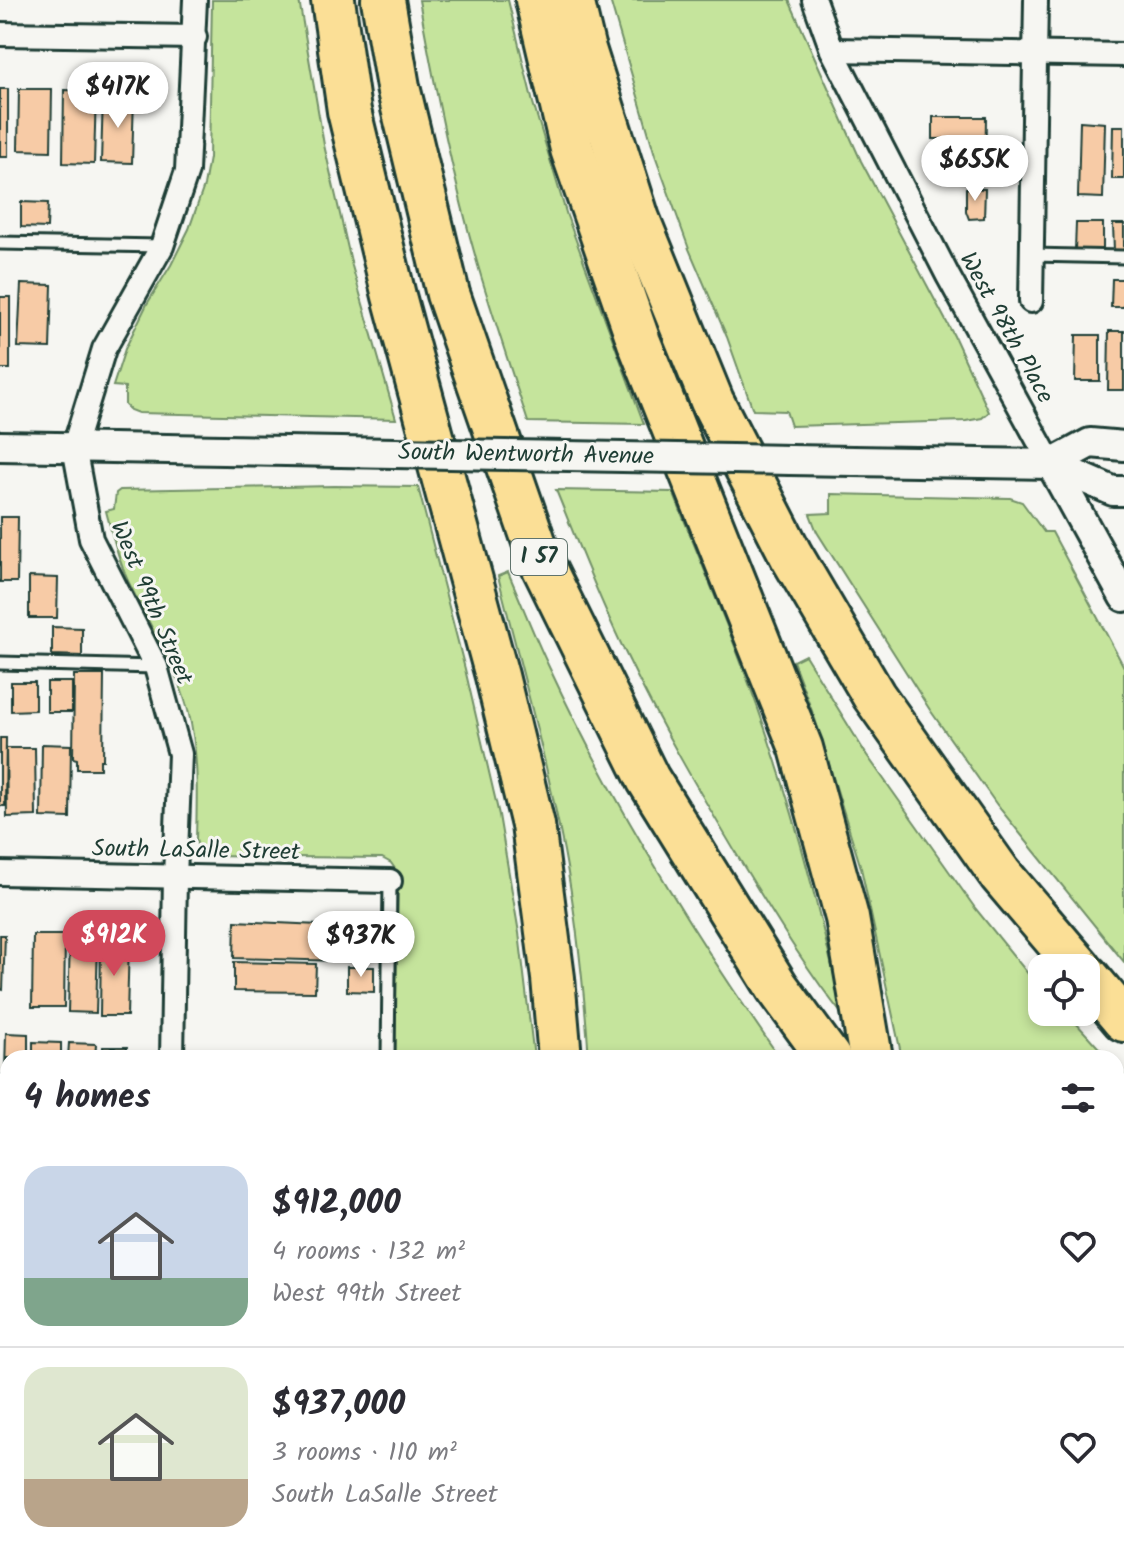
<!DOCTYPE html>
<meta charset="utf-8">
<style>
:root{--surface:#fff;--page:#f7f7f7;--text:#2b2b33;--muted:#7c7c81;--line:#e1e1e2;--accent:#d1495b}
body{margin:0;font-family:Kalam,sans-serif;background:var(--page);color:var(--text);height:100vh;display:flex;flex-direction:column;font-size:30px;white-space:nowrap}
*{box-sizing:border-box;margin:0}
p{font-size:26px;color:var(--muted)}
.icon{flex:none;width:44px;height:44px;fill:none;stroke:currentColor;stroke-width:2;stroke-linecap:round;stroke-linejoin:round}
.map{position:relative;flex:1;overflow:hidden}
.side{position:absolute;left:0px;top:1050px;width:1124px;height:512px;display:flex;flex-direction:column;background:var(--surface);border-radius:24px 24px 0 0;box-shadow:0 4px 12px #0003}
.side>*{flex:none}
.tools{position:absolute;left:1028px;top:954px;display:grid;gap:16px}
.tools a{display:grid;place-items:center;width:72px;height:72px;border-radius:16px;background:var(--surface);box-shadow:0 4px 12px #0003;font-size:40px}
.price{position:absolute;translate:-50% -68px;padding:0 18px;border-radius:28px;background:#fff;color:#222;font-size:26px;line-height:52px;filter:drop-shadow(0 2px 4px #0008)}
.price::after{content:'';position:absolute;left:50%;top:48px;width:24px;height:18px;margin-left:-12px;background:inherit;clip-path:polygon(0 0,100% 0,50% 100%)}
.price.active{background:var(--accent);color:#fff}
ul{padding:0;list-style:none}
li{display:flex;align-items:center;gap:24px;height:200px;padding:0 24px}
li+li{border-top:2px solid var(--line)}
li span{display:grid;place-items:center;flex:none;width:224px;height:160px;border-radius:24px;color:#555}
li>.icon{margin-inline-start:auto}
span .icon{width:96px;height:96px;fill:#fffc;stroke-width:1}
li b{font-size:34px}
h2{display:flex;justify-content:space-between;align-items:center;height:96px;padding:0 24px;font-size:34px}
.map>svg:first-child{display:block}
</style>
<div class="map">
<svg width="1124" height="1562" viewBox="0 0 1124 1562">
<rect width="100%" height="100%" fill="#f6f6f2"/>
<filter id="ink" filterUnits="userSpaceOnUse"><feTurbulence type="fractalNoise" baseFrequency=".0125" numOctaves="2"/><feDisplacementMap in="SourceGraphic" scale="16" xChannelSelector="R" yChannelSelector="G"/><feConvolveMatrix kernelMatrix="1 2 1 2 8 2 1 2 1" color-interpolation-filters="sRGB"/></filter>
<g filter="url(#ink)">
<g fill="#c5e49c" stroke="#729068" stroke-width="2">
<polygon points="212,0 299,0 324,145 352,266 396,419 138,413 130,410 125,405 125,387 113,386 125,349 147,304 171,265 189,229 204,186 209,158"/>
<path d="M419,0H508L533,103L567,216L644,424L528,422C512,373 496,325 481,276C454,185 436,93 419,0Z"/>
<polygon points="610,0 789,0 861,161 954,336 989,412 982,418 966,421 791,426 786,411 753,410 727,337 689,249 655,155"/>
<path d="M334,486L418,487L465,669L499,815L519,933L534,1058H395L398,873L391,863L382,858L206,856L198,850L196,839C197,796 199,753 188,710C175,664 149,625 128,581C118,559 112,534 106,511L114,509L116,493L120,490Z"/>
<path d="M556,490L673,492C707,578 745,665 773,753C802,840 823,928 844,1017C806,969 775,917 743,865C701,795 660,725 625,652C599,599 578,544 556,490Z"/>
<polygon points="831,494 1010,498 1022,502 1044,532 1052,532 1124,667 1124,962 997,805 930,710 817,532 810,514 831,513"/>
<path d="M508,572C522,604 534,636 549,667C613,804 693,934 780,1058H589C584,989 577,919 564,851C546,758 521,667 498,576Z"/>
<polygon points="805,655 866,754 975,908 1042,991 1042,1012 1060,1012 1076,1023 1108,1058 902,1058 861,868 815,719 793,661"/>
<polygon points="1116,1066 1124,1075 1124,1338 1116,1330"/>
<polygon points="1116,1434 1124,1442 1124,1562 927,1562 928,1554 1116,1554"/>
<polygon points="385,1554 505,1554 503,1562 385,1562"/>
<polygon points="563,1554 868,1554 868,1562 562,1562"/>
</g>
<g fill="#f7cba6" stroke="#1f3d34" stroke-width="2">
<rect x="0" y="89" width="8" height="68"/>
<polygon points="19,89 52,89 51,151 18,150"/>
<polygon points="64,90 96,91 94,164 63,163"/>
<polygon points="103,97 134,97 132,163 101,162"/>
<polygon points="933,117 986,117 985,179 948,179 949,153 946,153 946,139 933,139"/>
<polygon points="1080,121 1105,123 1103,198 1078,197"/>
<polygon points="1113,126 1124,126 1124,179 1112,179"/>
<polygon points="966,188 985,189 984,218 969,219 966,211"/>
<polygon points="21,202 48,203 47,228 21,227"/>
<polygon points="1076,223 1103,223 1103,250 1075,250"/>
<polygon points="1113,224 1124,224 1124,251 1114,251"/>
<polygon points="1112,279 1124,279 1124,307 1111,307"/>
<polygon points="21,284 52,285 50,348 18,347"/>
<rect x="0" y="297" width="10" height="72"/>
<polygon points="1109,331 1124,331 1124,390 1108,390"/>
<polygon points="1076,335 1100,335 1100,381 1075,381"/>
<polygon points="0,517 18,517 17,582 0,582"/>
<polygon points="29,577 58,578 57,618 29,618"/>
<polygon points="52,627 82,628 82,656 52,655"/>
<polygon points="74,675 104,675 103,760 100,760 100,769 77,769 77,759 73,758"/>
<polygon points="11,682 35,682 35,710 11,711"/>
<rect x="47" y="682" width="25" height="30"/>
<polygon points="0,738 6,738 5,806 0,806"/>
<polygon points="42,744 71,745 70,818 41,817"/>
<polygon points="6,748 35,748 36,816 7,817"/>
<polygon points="235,921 340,926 340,932 352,932 351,959 340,959 340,961 234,958"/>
<polygon points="0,935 5,935 3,990 0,989"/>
<polygon points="33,935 65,935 64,1007 32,1007"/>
<polygon points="70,939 98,940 96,1013 68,1012"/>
<polygon points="101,941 129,941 127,1016 100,1016"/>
<polygon points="234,962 316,964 315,992 234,991"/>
<polygon points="347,967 374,967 374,992 347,991"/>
<polygon points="6,1033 28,1034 28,1058 8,1058 8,1071 5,1071"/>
<polygon points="33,1042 61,1043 61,1058 33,1058"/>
<polygon points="69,1043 96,1044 95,1058 68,1058"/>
<rect x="103" y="1047" width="24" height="11"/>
<rect x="228" y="1554" width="57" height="8"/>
<rect x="327" y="1554" width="30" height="8"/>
</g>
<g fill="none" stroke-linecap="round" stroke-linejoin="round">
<defs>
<g id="service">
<polyline points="0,243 161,246"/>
<polyline points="1032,255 1124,257"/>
<polyline points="0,663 155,667"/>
<polyline points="388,1058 390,881"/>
<polyline points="0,1082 8,1082"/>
<polyline points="0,1500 8,1500"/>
<polyline points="379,1562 379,1554"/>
</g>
<g id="minor">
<polyline points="814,0 832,50 948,276 1051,464"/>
<polyline points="0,34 195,37"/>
<polyline points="832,50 1124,55"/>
<polyline points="1031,301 1036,0"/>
<polyline points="0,873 390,881"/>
<polyline points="172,1058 175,877 180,754 156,667 91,539 74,447 104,349 162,246 187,171 195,0"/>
<polyline points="0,1293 8,1293"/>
<polyline points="162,1562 162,1554"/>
</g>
<g id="tertiary">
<polyline points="0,446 395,453"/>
<polyline points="790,460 1051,464 1113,491 1124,491"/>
<polyline points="1051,464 1124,597"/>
<polyline points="1051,464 1090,443 1124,446"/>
</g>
<g id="motorway">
<polyline points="333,0 349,111 394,296 497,676 533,825 553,978 560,1058"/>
<polyline points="383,0 398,87 448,294 541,562 648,779 777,987 829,1058"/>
<polyline points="537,0 572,149 639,342 801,748 847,918 871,1058"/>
<polyline points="572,0 583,46 638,219 712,401 791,555 874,696 1000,874 1080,968"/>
<polyline points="1086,975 1124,1020"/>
<polyline points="1116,1389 1124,1397"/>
<polyline points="532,1562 533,1554"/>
<polyline points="890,1562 891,1554"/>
</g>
</defs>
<use href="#service" stroke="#1f3d34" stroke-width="17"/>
<use href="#minor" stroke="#1f3d34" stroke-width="28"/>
<use href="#tertiary" stroke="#1f3d34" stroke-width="34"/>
<use href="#motorway" stroke="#1f3d34" stroke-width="48"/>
<use href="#service" stroke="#f6f6f2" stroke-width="11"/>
<use href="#minor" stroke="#f6f6f2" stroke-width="22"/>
<use href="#tertiary" stroke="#f6f6f2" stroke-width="28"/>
<use href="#motorway" stroke="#fbdf96" stroke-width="42"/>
<defs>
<polyline id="tertiary-bridge" points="395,453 790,460"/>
</defs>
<use href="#tertiary-bridge" stroke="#1f3d34" stroke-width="34" stroke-linecap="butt"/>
<use href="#tertiary-bridge" stroke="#f6f6f2" stroke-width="28"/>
</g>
</g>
<g text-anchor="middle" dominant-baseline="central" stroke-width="6" stroke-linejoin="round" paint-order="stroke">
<rect fill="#f6f6f2" stroke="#60746d" stroke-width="2" x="511" y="539" width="56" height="36" rx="6"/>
<g font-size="22" font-weight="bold" fill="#1f3d34">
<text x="539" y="557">I 57</text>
</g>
<g font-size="24" fill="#1f3d34" stroke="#f6f6f2">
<text transform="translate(1006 328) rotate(61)">West 98th Place</text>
<text transform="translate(526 455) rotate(1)">South Wentworth Avenue</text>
<text transform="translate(151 603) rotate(67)">West 99th Street</text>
<text transform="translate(196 851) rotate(1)">South LaSalle Street</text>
</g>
</g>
</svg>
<div class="tools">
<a><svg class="icon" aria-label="locate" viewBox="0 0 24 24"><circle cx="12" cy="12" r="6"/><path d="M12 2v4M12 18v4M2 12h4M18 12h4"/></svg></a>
</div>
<b class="price" style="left:118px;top:130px">$417K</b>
<b class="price" style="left:975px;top:203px">$655K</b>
<b class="price active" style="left:114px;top:978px">$912K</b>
<b class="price" style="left:361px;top:979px">$937K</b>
<section class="side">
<h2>4 homes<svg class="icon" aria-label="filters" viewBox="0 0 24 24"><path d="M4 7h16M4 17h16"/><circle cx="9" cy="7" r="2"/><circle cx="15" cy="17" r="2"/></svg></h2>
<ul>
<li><span style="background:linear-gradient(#c9d6e8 70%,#7fa58c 0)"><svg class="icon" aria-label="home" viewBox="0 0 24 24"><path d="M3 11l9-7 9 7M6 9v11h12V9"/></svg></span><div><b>$912,000</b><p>4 rooms · 132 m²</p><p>West 99th Street</p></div><svg class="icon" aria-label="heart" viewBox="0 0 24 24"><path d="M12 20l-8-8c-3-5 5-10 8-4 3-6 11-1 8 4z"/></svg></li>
<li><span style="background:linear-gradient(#dfe7d0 70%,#b9a48a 0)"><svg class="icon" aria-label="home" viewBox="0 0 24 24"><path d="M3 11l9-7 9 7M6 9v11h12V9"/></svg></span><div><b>$937,000</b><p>3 rooms · 110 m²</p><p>South LaSalle Street</p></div><svg class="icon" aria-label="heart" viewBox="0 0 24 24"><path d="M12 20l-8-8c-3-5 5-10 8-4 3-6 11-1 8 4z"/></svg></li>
</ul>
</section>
</div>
